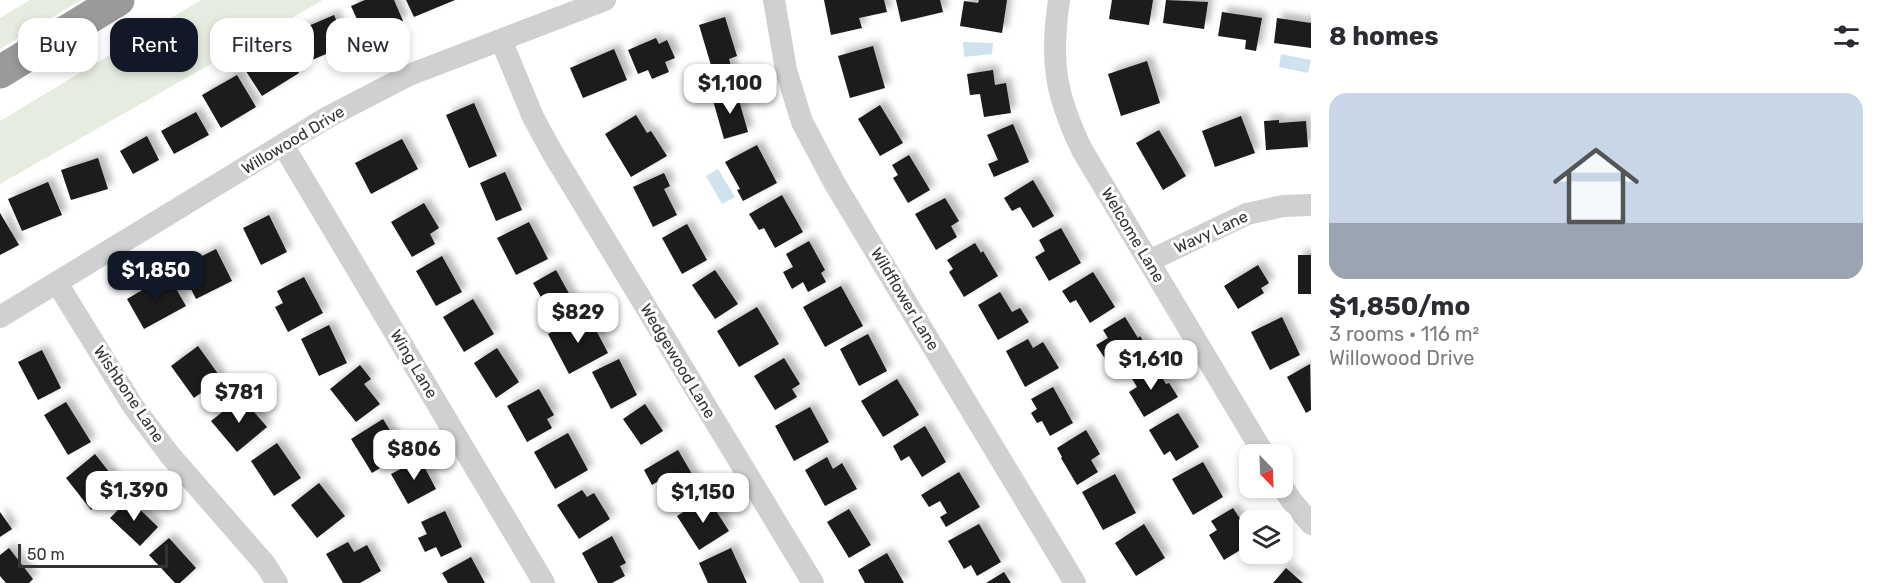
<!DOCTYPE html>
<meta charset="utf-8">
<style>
:root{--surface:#fff;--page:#f7f7f7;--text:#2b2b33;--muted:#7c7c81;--accent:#111827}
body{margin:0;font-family:Rubik,sans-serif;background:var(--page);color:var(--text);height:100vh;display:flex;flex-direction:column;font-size:22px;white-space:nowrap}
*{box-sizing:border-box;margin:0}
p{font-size:20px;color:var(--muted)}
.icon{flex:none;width:33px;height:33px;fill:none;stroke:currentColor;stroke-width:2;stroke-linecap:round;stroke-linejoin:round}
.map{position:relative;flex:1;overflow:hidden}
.side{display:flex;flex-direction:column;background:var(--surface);width:570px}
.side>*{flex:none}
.banner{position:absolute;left:18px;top:18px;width:570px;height:54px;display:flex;gap:12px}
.needle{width:39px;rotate:157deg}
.fabs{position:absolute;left:1239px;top:444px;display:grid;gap:12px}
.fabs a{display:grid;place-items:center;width:54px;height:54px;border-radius:12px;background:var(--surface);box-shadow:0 3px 9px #0003;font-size:30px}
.scale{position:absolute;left:18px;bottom:15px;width:150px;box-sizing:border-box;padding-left:6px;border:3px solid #333;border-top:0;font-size:16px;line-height:21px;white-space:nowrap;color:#333;-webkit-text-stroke:4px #fff;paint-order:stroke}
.price{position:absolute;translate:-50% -51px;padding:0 14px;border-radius:12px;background:#fff;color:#222;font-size:20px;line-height:39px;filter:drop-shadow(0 2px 3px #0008)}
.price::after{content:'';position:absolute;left:50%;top:36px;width:18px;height:14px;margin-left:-9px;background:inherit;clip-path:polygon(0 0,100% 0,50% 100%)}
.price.active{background:var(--accent);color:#fff}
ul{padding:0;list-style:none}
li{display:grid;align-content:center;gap:12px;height:318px;padding:0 18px}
li span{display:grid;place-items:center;height:186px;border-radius:18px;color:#555}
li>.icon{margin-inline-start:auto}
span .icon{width:108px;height:108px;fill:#fffc;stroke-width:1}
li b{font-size:26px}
h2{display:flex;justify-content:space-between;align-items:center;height:72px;padding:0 18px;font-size:26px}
.pill{padding:0 21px;border-radius:18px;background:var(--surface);box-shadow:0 3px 9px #0003;font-size:21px;line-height:54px}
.pill.active{background:var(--accent);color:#fff}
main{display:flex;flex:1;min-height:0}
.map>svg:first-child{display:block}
</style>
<main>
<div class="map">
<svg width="1311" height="583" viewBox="0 0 1311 583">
<defs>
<filter id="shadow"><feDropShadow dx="5.5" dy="-5.5" stdDeviation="3" flood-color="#0004"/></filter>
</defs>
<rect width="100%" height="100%" fill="#fff"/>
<g fill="#e6ecdf">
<polygon points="30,0 81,0 0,49 0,18"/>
<polygon points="201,0 323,0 0,184 0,121"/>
</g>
<g fill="#cfe2ee">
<polygon points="963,42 993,43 992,54 964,57"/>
<polygon points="1281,54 1311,60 1308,73 1279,67"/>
<polygon points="718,169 735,197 722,204 706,176"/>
</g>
<g fill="#1a1a1a" filter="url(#shadow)">
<polygon points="365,0 394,0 403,21 365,37 351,6"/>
<polygon points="406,0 455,0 414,17"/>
<polygon points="824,0 884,0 887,12 859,18 862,28 831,35"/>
<polygon points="896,0 940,0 943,12 901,22"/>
<polygon points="979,0 1007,0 1002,33 960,26 964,1 978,3"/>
<polygon points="1112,0 1153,0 1149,25 1109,19"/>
<polygon points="1166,0 1208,2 1204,29 1163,23"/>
<polygon points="1222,12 1262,18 1256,51 1245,49 1246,40 1218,36"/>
<polygon points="334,15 347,45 305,63 292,33"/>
<polygon points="725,17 737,56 729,59 734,77 716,82 699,25"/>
<polygon points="1277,18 1311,23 1311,48 1274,43"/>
<polygon points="656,38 659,44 667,40 675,58 665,62 669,72 652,79 648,70 638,74 628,50"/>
<polygon points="873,46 885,88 850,98 838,56"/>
<polygon points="270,47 276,56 285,50 299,73 262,96 242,65"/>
<polygon points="614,49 627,80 583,98 570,68"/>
<polygon points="1147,61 1160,103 1121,116 1108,74"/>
<polygon points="993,70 995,85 1006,83 1011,113 984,117 980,94 970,95 967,74"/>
<polygon points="237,75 256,107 221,128 202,95"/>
<polygon points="736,90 748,132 724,139 712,97"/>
<polygon points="474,103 497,156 469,168 446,115"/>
<polygon points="880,105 903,143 880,156 858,119"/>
<polygon points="196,112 209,135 174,154 161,131"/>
<polygon points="636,115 647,133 651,131 667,156 631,177 605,134"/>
<polygon points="1241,116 1255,153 1215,167 1202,131"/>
<polygon points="1279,120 1279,123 1306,121 1308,147 1266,150 1264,121"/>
<polygon points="1013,124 1029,162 994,177 988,164 998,160 987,135"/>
<polygon points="1159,130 1186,176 1163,190 1136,143"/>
<polygon points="147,136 159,160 133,174 120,151"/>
<polygon points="402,139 418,169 371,194 355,163"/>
<polygon points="757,145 777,183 743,201 737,190 740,189 725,162"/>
<polygon points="909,155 930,190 908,203 893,178 898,175 892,165"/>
<polygon points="98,158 108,189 71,200 61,170"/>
<polygon points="505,172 522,210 496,221 480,183"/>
<polygon points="664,173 670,186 664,189 677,215 653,227 633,187"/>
<polygon points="1033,180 1054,216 1033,228 1020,207 1012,211 1004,198"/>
<polygon points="48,182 62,215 22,231 8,199"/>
<polygon points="782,195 803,232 775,248 764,228 759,230 749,214"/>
<polygon points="945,198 959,221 951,226 957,237 936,250 915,214"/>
<polygon points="424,203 439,228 430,234 435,244 412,257 391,222"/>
<polygon points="0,213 19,245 0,255"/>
<polygon points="269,215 287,252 261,265 243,228"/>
<polygon points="529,222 548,259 516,275 497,238"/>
<polygon points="687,224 707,260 682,274 662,238"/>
<polygon points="1061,228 1081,263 1049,281 1035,257 1045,251 1039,240"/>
<polygon points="809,241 825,270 821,273 826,282 808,292 803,282 792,289 783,272 793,267 786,254"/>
<polygon points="975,243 981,253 983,251 998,276 964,297 949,272 953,269 947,260"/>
<polygon points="216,249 232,281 196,299 180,267"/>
<rect x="1298" y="255" width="13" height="39"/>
<polygon points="442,256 462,292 436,306 416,271"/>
<polygon points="1258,265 1269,283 1261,288 1264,293 1238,309 1224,286"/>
<polygon points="556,270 576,306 547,321 540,309 546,306 533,283"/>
<polygon points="715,270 738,304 715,319 692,285"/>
<polygon points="1093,272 1115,307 1090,323 1076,300 1070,303 1062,291"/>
<polygon points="168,275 186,306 144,329 127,299"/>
<polygon points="304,277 323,313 288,332 275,307 283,303 277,291"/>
<polygon points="841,286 863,326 825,347 803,307"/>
<polygon points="1000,292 1012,312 1020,308 1029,322 998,340 978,305"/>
<polygon points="473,299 494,334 464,352 443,317"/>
<polygon points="757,307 779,344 739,367 717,331"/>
<polygon points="587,313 608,353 569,374 548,334"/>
<polygon points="1125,317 1138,338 1140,336 1149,350 1125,364 1118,353 1106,360 1096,345 1108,338 1103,330"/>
<polygon points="1282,317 1300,355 1270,370 1251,332"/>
<polygon points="329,325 347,363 319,376 301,339"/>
<polygon points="868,334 887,371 859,386 840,349"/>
<polygon points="1028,339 1033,348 1043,342 1059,368 1025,387 1006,351"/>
<polygon points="198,346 221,378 194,398 171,366"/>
<polygon points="497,348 519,382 496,398 474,363"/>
<polygon points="42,350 61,388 38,400 18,362"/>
<polygon points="784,358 800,384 792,389 797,397 775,410 754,376"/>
<polygon points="619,359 637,395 611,409 592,372"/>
<polygon points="1154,364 1166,384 1169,383 1178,397 1144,417 1129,392 1137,387 1131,377"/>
<polygon points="1310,364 1311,410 1306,413 1287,377"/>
<polygon points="360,365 371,379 364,384 380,404 356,422 330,389"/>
<polygon points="897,379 919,415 883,437 861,401"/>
<polygon points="1053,387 1073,423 1050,436 1042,421 1037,423 1031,413 1037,409 1031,399"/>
<polygon points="539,389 554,415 547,419 552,428 527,442 507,406"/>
<polygon points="241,397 267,427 237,452 211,421"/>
<polygon points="66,402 91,442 68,455 44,415"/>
<polygon points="645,404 663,431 641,445 623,419"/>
<polygon points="810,407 829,442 794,461 775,426"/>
<polygon points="1178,413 1199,447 1176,461 1170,451 1164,455 1149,430"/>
<polygon points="383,419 404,453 372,473 351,439"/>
<polygon points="925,426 946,462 922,477 909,456 901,461 893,446"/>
<polygon points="1086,430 1100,454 1091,460 1098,472 1077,485 1061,458 1062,457 1057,448"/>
<polygon points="568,433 588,470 555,489 534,452"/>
<polygon points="277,443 301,478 274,496 251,461"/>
<polygon points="678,450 699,486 677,499 665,477 652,485 644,470"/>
<polygon points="95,454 121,487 91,510 66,478"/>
<polygon points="827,457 833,469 842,463 857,489 825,506 805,470"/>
<polygon points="420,459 436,489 408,504 391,474"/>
<polygon points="1203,462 1223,497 1193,515 1172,479"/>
<polygon points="959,472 980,507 946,527 940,517 947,513 940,501 929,507 921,495"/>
<polygon points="1115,474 1136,513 1103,530 1082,492"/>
<polygon points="319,483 345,516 317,538 291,505"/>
<polygon points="582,490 587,497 594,493 610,519 579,539 557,505"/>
<polygon points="707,497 729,531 699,550 677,516"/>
<polygon points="129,499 158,527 140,546 110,518"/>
<polygon points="1233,508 1250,534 1250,544 1224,560 1209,535 1217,530 1211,521"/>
<polygon points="849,509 871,545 849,558 827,522"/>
<polygon points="445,511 462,547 441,557 436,547 425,552 418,538 427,534 421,522"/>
<polygon points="0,512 12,529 0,537"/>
<polygon points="979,524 1001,562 977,576 971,565 964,569 948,541"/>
<polygon points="1144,524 1165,558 1136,576 1115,543"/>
<polygon points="612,536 626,563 620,566 625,576 612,583 598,583 582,553"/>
<polygon points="169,538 196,568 180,583 175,583 149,555"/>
<polygon points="348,542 354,552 367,545 381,571 360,583 343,583 326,554"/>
<polygon points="9,548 33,579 29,583 6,583 0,576 0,555"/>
<polygon points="731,548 747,583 708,583 699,563"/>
<polygon points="887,553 904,583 865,583 858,570"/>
<polygon points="471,557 485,583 448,583 442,573"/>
<polygon points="1286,568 1303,583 1273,583"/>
<polygon points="1004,572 1011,583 986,583"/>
</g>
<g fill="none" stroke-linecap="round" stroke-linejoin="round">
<g stroke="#d0d0d0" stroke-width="22">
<polyline points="774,0 786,70 802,122 835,184 1075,583"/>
<path d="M1059,0C1050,61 1055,94 1082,150L1264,454"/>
<polyline points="501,40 533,117 552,152 813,583"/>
<polyline points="283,145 544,583"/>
<polyline points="1149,261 1247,214 1283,206 1311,205"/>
<polyline points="57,283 133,406 169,454 265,564 277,583"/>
<polyline points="0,317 328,117 409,75 605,0"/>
<polyline points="1282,486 1291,500 1311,524"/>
</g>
<polyline stroke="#9a9a9a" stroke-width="33" points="0,72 118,0"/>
</g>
<g text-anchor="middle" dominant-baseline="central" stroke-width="6" stroke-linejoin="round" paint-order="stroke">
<g font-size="16" fill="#333" stroke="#fff">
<text transform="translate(293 140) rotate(-31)">Willowood Drive</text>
<text transform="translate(1211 232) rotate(-25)">Wavy Lane</text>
<text transform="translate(1133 235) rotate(59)">Welcome Lane</text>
<text transform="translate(905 299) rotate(59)">Wildflower Lane</text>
<text transform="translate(678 361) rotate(59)">Wedgewood Lane</text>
<text transform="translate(414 364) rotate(59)">Wing Lane</text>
<text transform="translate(129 394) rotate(56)">Wishbone Lane</text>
</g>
</g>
</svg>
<div class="fabs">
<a><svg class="needle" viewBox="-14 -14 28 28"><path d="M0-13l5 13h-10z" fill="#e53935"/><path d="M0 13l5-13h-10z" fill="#7c7c81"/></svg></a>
<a><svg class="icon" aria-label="layers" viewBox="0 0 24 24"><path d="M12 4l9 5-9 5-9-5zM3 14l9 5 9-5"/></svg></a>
</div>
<div class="scale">50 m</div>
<b class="price" style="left:730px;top:115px">$1,100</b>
<b class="price active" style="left:156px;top:302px">$1,850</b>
<b class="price" style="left:578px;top:344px">$829</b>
<b class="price" style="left:1151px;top:391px">$1,610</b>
<b class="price" style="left:239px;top:424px">$781</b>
<b class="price" style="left:414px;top:481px">$806</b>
<b class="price" style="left:134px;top:522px">$1,390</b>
<b class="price" style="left:703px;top:524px">$1,150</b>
<div class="banner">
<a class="pill">Buy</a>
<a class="pill active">Rent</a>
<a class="pill">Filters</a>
<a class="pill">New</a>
</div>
</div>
<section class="side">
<h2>8 homes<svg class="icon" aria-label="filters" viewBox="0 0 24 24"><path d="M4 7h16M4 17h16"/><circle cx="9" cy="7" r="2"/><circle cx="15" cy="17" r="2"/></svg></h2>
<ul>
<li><span style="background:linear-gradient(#c9d6e8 70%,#9aa5b1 0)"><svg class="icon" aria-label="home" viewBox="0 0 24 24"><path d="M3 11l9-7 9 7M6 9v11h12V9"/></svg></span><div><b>$1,850/mo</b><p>3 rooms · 116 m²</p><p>Willowood Drive</p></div></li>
</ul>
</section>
</main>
